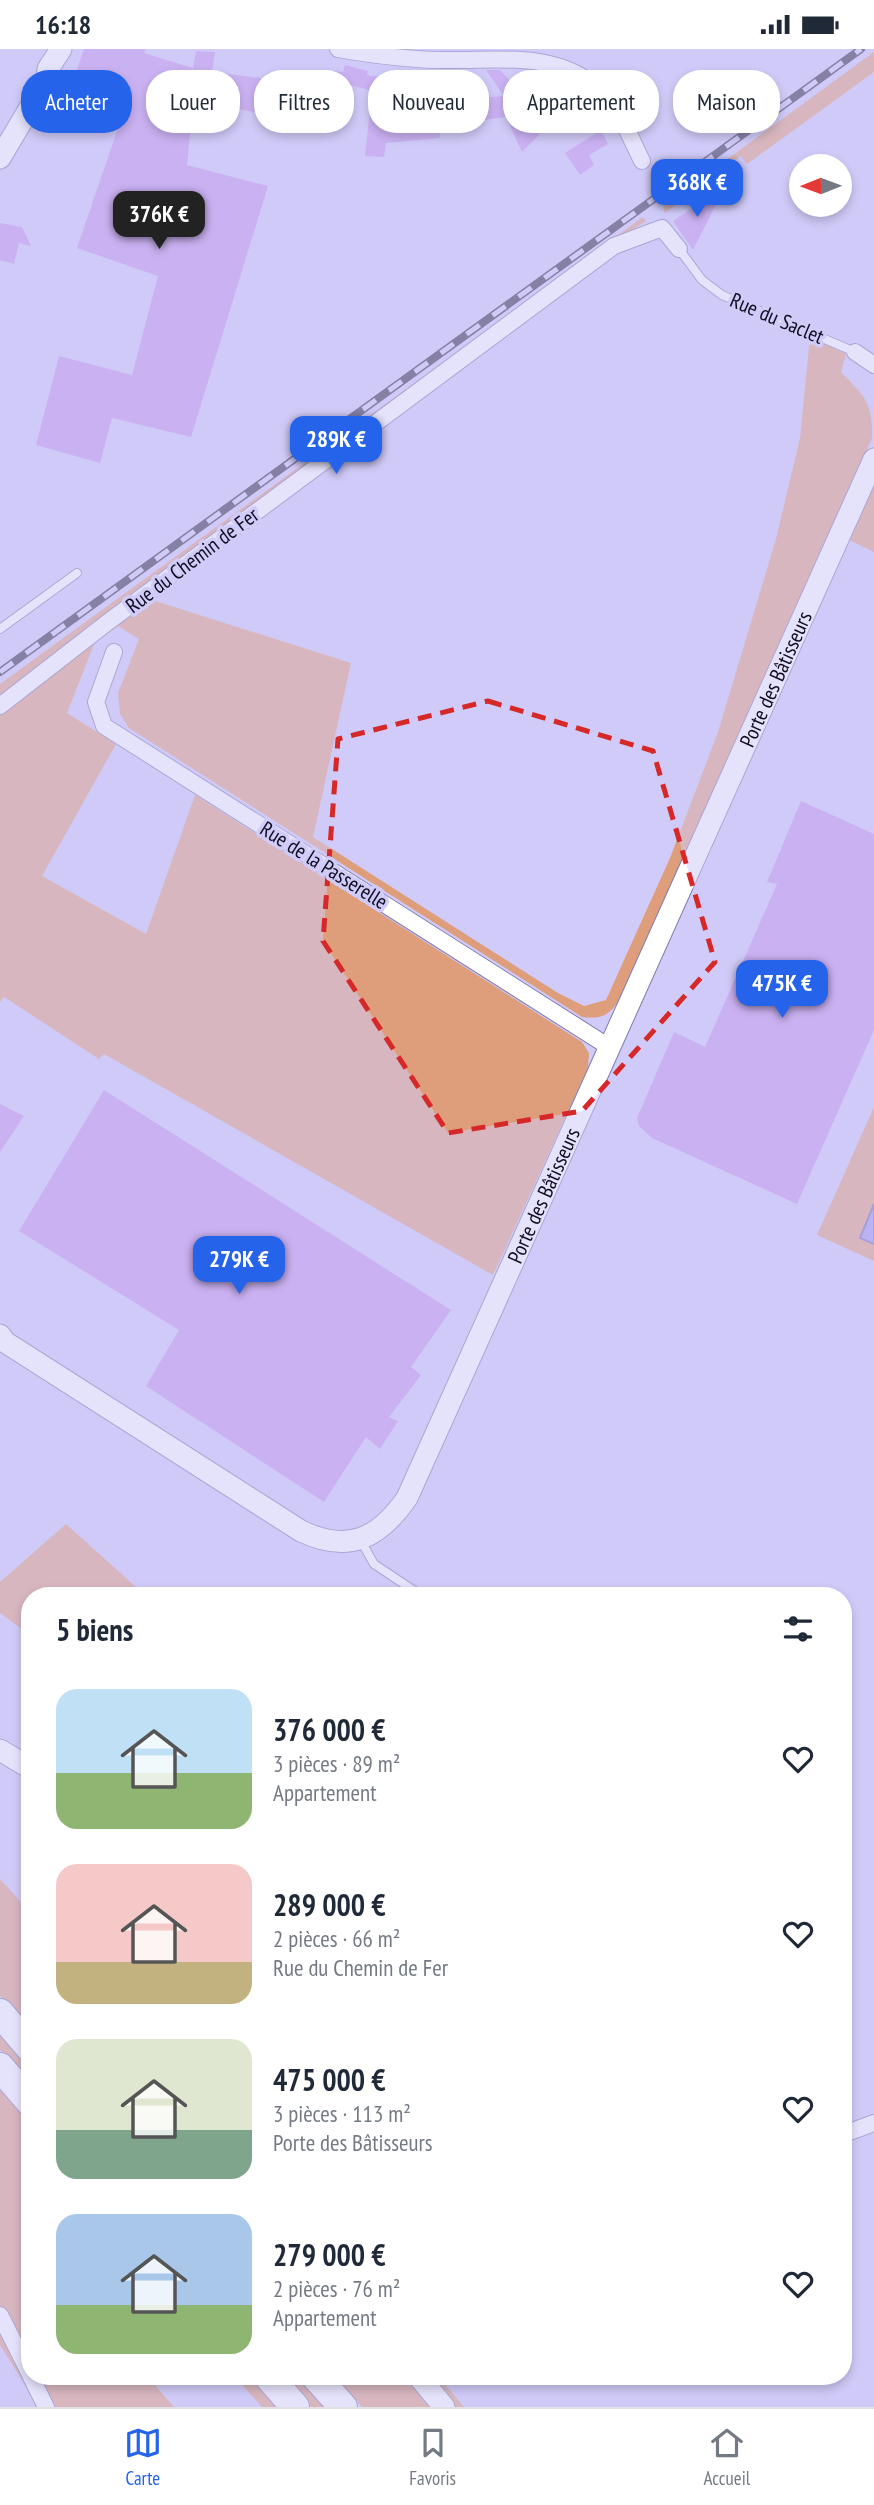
<!DOCTYPE html>
<html lang="fr">
<meta charset="utf-8">
<style>
:root{--surface:#fff;--page:#f2f2f3;--text:#1f2937;--muted:#747a83;--line:#e0e1e3;--accent:#2563eb}
body{margin:0;font-family:"PT Sans Narrow",sans-serif;background:var(--page);color:var(--text);height:100vh;display:flex;flex-direction:column;font-size:26px;white-space:nowrap}
*{box-sizing:border-box;margin:0}
p{font-size:23px;color:var(--muted)}
.icon{flex:none;width:38px;height:38px;fill:none;stroke:currentColor;stroke-width:2;stroke-linecap:round;stroke-linejoin:round}
.map{position:relative;flex:1;overflow:hidden}
.side{position:absolute;left:21px;top:1538px;width:831px;height:798px;display:flex;flex-direction:column;background:var(--surface);border-radius:28px;box-shadow:0 4px 10px #0003}
.side>*{flex:none}
.hud{position:absolute;left:21px;top:21px;width:833px;height:63px;display:flex;gap:14px}
.needle{width:46px;rotate:269deg}
.fabs{position:absolute;left:789px;top:105px;display:grid;gap:14px}
.fabs a{display:grid;place-items:center;width:63px;height:63px;border-radius:50%;background:var(--surface);box-shadow:0 4px 10px #0003;font-size:35px}
.price{position:absolute;translate:-50% -60px;padding:0 16px;border-radius:14px;background:var(--accent);color:#fff;font-size:23px;line-height:46px;filter:drop-shadow(0 2px 4px #0008)}
.price::after{content:'';position:absolute;left:50%;top:42px;width:21px;height:16px;margin-left:-10px;background:inherit;clip-path:polygon(0 0,100% 0,50% 100%)}
.price.selected{background:#222;color:#fff}
ul{padding:0;list-style:none}
li{display:flex;align-items:center;gap:21px;height:175px;padding:0 35px}
li span{display:grid;place-items:center;flex:none;width:196px;height:140px;border-radius:21px;color:#555}
li>.icon{margin-inline-start:auto}
span .icon{width:84px;height:84px;fill:#fffc;stroke-width:1}
li b{font-size:30px}
h2{display:flex;justify-content:space-between;align-items:center;height:84px;padding:0 35px;font-size:30px}
.pill{padding:0 24px;border-radius:28px;background:var(--surface);box-shadow:0 4px 10px #0003;font-size:24px;line-height:63px}
.pill.selected{background:var(--accent);color:#fff}
.status{display:flex;justify-content:space-between;align-items:center;height:49px;padding:0 35px;background:var(--surface);direction:ltr}
.status svg{height:19px;fill:currentColor}
.tab-bar{display:flex;justify-content:space-around;align-items:center;height:98px;border-top:2px solid var(--line);background:var(--surface);font-size:19px;color:var(--muted)}
.tab-bar a{display:grid;justify-items:center;gap:4px}
.tab-bar .selected{color:var(--accent)}
.map>svg:first-child{display:block}
</style>
<div class="status"><b>16:18</b><svg viewBox="0 0 49 12"><path d="M0 12V9h3v3zM5 12V6h3v6zM10 12V3h3v9zM15 12V0h3v12zM26 1h20v11H26zM47 4h2v5h-2z"/></svg></div>
<div class="map">
<svg width="874" height="2358" viewBox="0 0 874 2358">
<rect width="100%" height="100%" fill="#d0cbf8"/>
<g fill="#df9e7b">
<polygon points="874,3 874,23 747,115 741,107 665,164 663,157"/>
<polygon points="643,168 646,172 613,193 0,651 0,635"/>
<path d="M810,288L846,305L841,323C865,348 873,353 872,389L624,943C612,963 607,971 582,968L129,679L120,665L118,644L139,590L118,577L95,593L67,664L116,695L42,827L146,885L195,746L582,993L589,1004L588,1019L493,1226L104,1005L99,1010L4,948L0,953V664L146,549L351,614L313,788L558,944L584,957L606,951L670,809L718,683L776,490L800,389Z"/>
<polygon points="874,433 874,503 849,491"/>
<polygon points="874,1058 874,1155 860,1189 874,1195 874,1212 817,1186"/>
<polygon points="66,1475 146,1547 30,1547 30,1586 0,1564 0,1533"/>
<polygon points="0,1830 30,1863 30,1980 0,1947"/>
<polygon points="0,1981 30,2015 30,2035 0,2001"/>
<polygon points="0,2032 30,2067 30,2328 148,2328 174,2358 39,2358 0,2296"/>
<polygon points="235,2328 255,2328 282,2358 262,2358"/>
<polygon points="284,2328 300,2328 327,2358 311,2358"/>
<polygon points="336,2328 439,2328 464,2358 362,2358"/>
</g>
<polygon fill="#a395f2" stroke="#776cb3" stroke-width="2" points="874,1155 874,1195 860,1189"/>
<g fill="#c492ea">
<polygon points="84,0 146,0 144,4 193,19 196,2 215,3 212,23 261,29 255,63 225,58 226,52 194,46 187,116 268,137 191,388 112,369 100,414 36,396 59,307 132,326 158,227 77,199 131,41 76,23"/>
<polygon points="345,16 368,22 367,26 400,31 399,52 457,54 457,51 504,47 486,21 500,21 550,75 522,103 506,68 439,77 440,89 386,94 384,108 365,107 372,42 332,31 334,22 343,23"/>
<polygon points="601,81 608,95 589,106 594,116 580,126 565,104"/>
<polygon points="726,136 693,201 673,172"/>
<polygon points="0,174 22,178 31,197 19,194 14,215 0,211"/>
<polygon points="801,752 874,785 874,981 797,1155 652,1089 639,1077 637,1069 674,983 705,998 777,835 767,833"/>
<polygon points="104,1041 451,1261 411,1318 421,1326 389,1368 398,1372 380,1400 366,1388 324,1453 146,1337 179,1281 19,1182"/>
<polygon points="0,1055 24,1067 0,1103"/>
</g>
<g fill="none" stroke-linecap="round" stroke-linejoin="round">
<defs>
<g id="lane">
<polyline points="679,200 702,231 722,246 855,303"/>
<polyline points="0,580 77,524"/>
<polyline points="361,1492 374,1515 422,1547"/>
</g>
<g id="street">
<path d="M338,0C373,6 408,11 444,11C497,12 549,2 593,35C617,53 629,86 642,112"/>
<polyline points="855,303 874,316"/>
<polyline points="114,603 96,653 104,677 609,998"/>
<polyline points="0,657 108,573 614,197 662,179 679,200"/>
<polyline points="844,2085 874,2074"/>
<polyline points="0,2266 30,2325"/>
<polyline points="31,2328 46,2358"/>
</g>
<g id="secondary">
<polyline points="0,109 47,30 48,20 61,0"/>
<path id="s1" d="M0,1286L5,1293L301,1482C349,1505 379,1489 407,1449L874,410"/>
<polyline points="0,1701 30,1719"/>
<polyline points="419,2328 444,2358"/>
</g>
<g id="highway">
<polyline points="0,1964 30,1999"/>
<polyline points="0,2018 30,2053"/>
<polyline points="269,2328 295,2358"/>
<polyline points="316,2328 343,2358"/>
</g>
</defs>
<use href="#lane" stroke="#7f79ab" stroke-width="10"/>
<use href="#street" stroke="#7f79ab" stroke-width="18"/>
<use href="#secondary" stroke="#7f79ab" stroke-width="23"/>
<use href="#highway" stroke="#7f79ab" stroke-width="30"/>
<use href="#lane" stroke="#fff" stroke-width="8"/>
<use href="#street" stroke="#fff" stroke-width="16"/>
<use href="#secondary" stroke="#fff" stroke-width="21"/>
<use href="#highway" stroke="#fff" stroke-width="28"/>
<defs>
<polyline id="rail" points="0,623 861,0"/>
</defs>
<use href="#rail" stroke="#2a273e" stroke-width="8"/>
<use href="#rail" stroke="#d0cbf8" stroke-width="5" stroke-dasharray="16" stroke-linecap="butt"/>
</g>
<path d="M0 0H874V2358H0ZM488,652L653,702L715,913L582,1062L448,1084L323,892L338,690Z" fill="#d0cbf8" fill-opacity=".55" fill-rule="evenodd"/>
<path fill="none" stroke="#d62828" stroke-width="5" stroke-dasharray="14 9" stroke-linejoin="round" d="M488,652L653,702L715,913L582,1062L448,1084L323,892L338,690Z"/>
<g text-anchor="middle" dominant-baseline="central" stroke-width="7" stroke-linejoin="round" paint-order="stroke">
<g font-size="21" fill="#100d20" stroke="#d0cbf8">
<text transform="translate(777 269) rotate(23)">Rue du Saclet</text>
<text transform="translate(192 511) rotate(-37)">Rue du Chemin de Fer</text>
<text stroke="none"><textPath href="#s1" startOffset="1382">Porte des Bâtisseurs</textPath></text>
<text transform="translate(324 816) rotate(32)">Rue de la Passerelle</text>
<text stroke="none"><textPath href="#s1" startOffset="816">Porte des Bâtisseurs</textPath></text>
</g>
</g>
</svg>
<div class="fabs">
<a><svg class="needle" viewBox="-14 -14 28 28"><path d="M0-13l5 13h-10z" fill="#e53935"/><path d="M0 13l5-13h-10z" fill="#747a83"/></svg></a>
</div>
<b class="price" style="left:697px;top:170px">368K €</b>
<b class="price selected" style="left:159px;top:202px">376K €</b>
<b class="price" style="left:336px;top:427px">289K €</b>
<b class="price" style="left:782px;top:971px">475K €</b>
<b class="price" style="left:239px;top:1247px">279K €</b>
<div class="hud">
<a class="pill selected">Acheter</a>
<a class="pill">Louer</a>
<a class="pill">Filtres</a>
<a class="pill">Nouveau</a>
<a class="pill">Appartement</a>
<a class="pill">Maison</a>
</div>
<section class="side">
<h2>5 biens<svg class="icon" aria-label="filters" viewBox="0 0 24 24"><path d="M4 7h16M4 17h16"/><circle cx="9" cy="7" r="2"/><circle cx="15" cy="17" r="2"/></svg></h2>
<ul>
<li><span style="background:linear-gradient(#bfe0f5 60%,#8fb573 0)"><svg class="icon" aria-label="home" viewBox="0 0 24 24"><path d="M3 11l9-7 9 7M6 9v11h12V9"/></svg></span><div><b>376 000 €</b><p>3 pièces · 89 m²</p><p>Appartement</p></div><svg class="icon" aria-label="heart" viewBox="0 0 24 24"><path d="M12 20l-8-8c-3-5 5-10 8-4 3-6 11-1 8 4z"/></svg></li>
<li><span style="background:linear-gradient(#f6c9c9 70%,#c2b280 0)"><svg class="icon" aria-label="home" viewBox="0 0 24 24"><path d="M3 11l9-7 9 7M6 9v11h12V9"/></svg></span><div><b>289 000 €</b><p>2 pièces · 66 m²</p><p>Rue du Chemin de Fer</p></div><svg class="icon" aria-label="heart" viewBox="0 0 24 24"><path d="M12 20l-8-8c-3-5 5-10 8-4 3-6 11-1 8 4z"/></svg></li>
<li><span style="background:linear-gradient(#dfe7d0 65%,#7fa58c 0)"><svg class="icon" aria-label="home" viewBox="0 0 24 24"><path d="M3 11l9-7 9 7M6 9v11h12V9"/></svg></span><div><b>475 000 €</b><p>3 pièces · 113 m²</p><p>Porte des Bâtisseurs</p></div><svg class="icon" aria-label="heart" viewBox="0 0 24 24"><path d="M12 20l-8-8c-3-5 5-10 8-4 3-6 11-1 8 4z"/></svg></li>
<li><span style="background:linear-gradient(#a9c7e8 65%,#8fb573 0)"><svg class="icon" aria-label="home" viewBox="0 0 24 24"><path d="M3 11l9-7 9 7M6 9v11h12V9"/></svg></span><div><b>279 000 €</b><p>2 pièces · 76 m²</p><p>Appartement</p></div><svg class="icon" aria-label="heart" viewBox="0 0 24 24"><path d="M12 20l-8-8c-3-5 5-10 8-4 3-6 11-1 8 4z"/></svg></li>
</ul>
</section>
</div>
<nav class="tab-bar">
<a class="selected"><svg class="icon" aria-label="map" viewBox="0 0 24 24"><path d="M3 6l6-2 6 2 6-2v14l-6 2-6-2-6 2zM9 4v14M15 6v14"/></svg>Carte</a>
<a><svg class="icon" aria-label="saved" viewBox="0 0 24 24"><path d="M7 4h10v16l-5-4-5 4z"/></svg>Favoris</a>
<a><svg class="icon" aria-label="home" viewBox="0 0 24 24"><path d="M3 11l9-7 9 7M6 9v11h12V9"/></svg>Accueil</a>
</nav>
